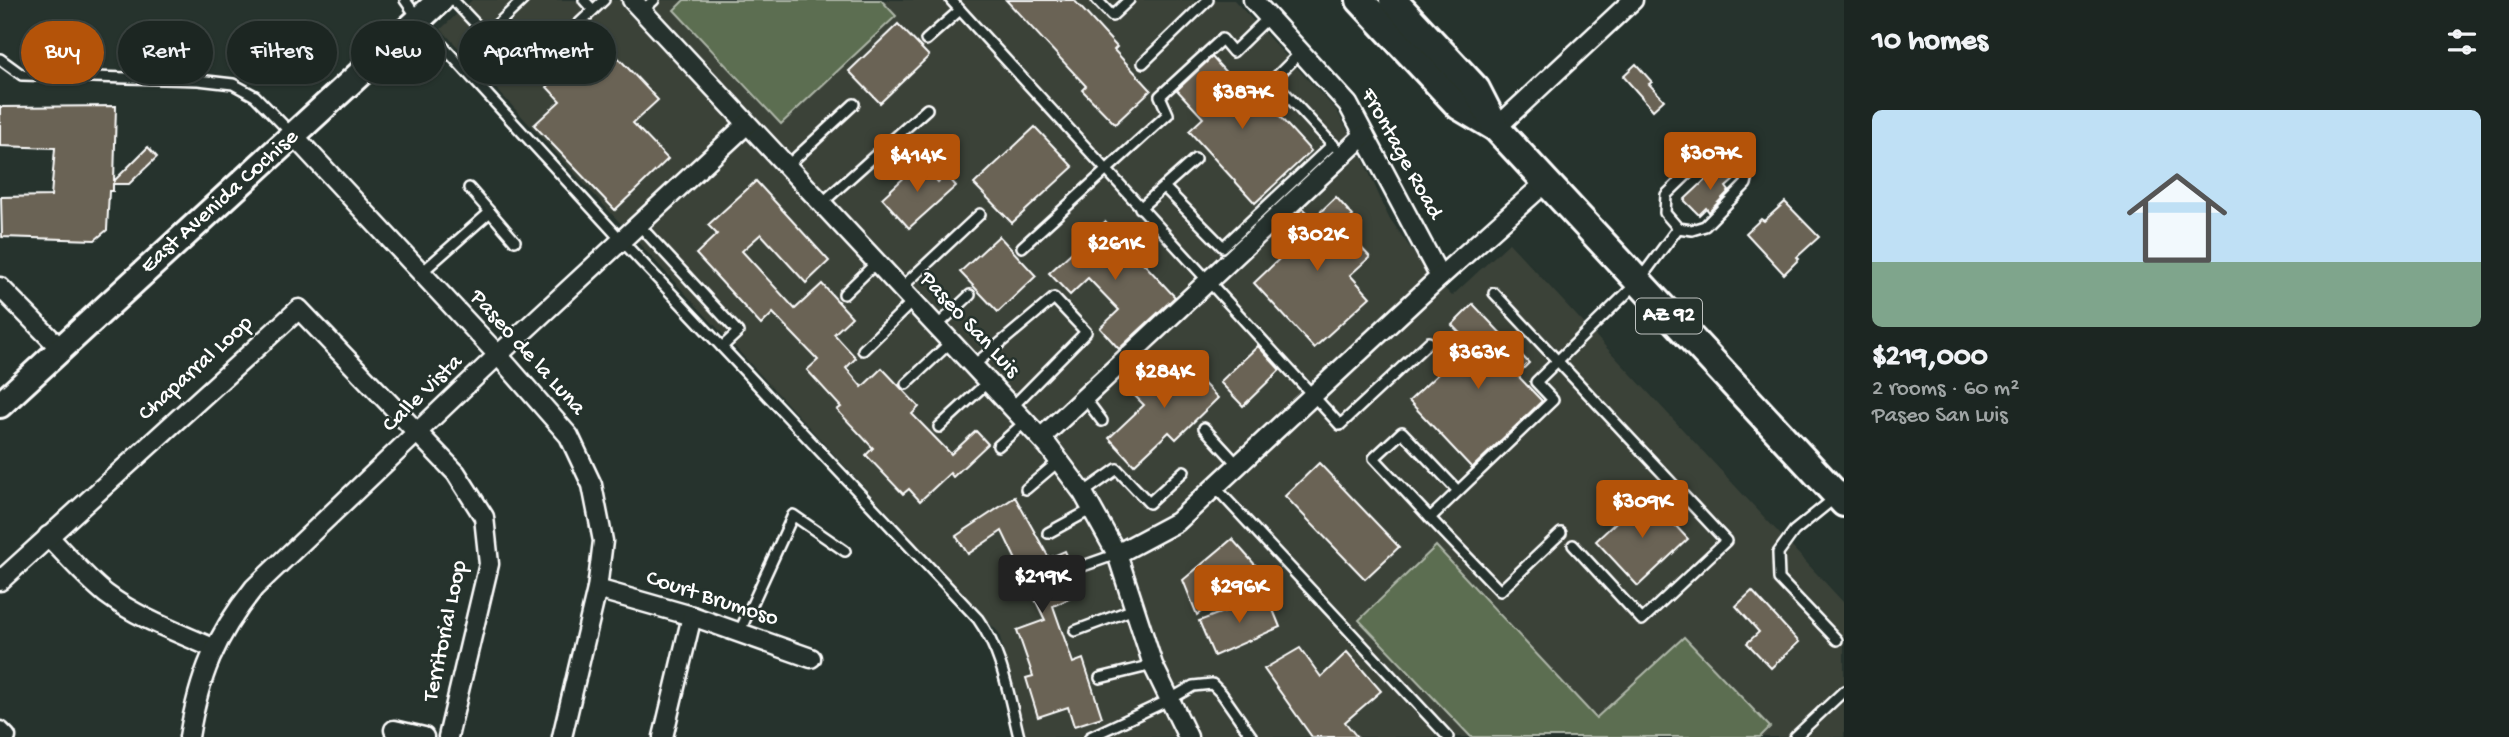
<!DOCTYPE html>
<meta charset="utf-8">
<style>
:root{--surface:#1c2622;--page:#252e2a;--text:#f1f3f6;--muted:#a0a5a5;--line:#3a4340;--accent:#b45309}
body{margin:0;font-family:"Gochi Hand",sans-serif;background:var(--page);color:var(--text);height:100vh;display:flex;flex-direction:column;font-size:26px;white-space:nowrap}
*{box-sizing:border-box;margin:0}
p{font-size:23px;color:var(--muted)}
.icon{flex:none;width:38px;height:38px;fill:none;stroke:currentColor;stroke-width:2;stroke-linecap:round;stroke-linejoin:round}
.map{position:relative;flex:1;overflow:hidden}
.panel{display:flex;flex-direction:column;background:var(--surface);width:665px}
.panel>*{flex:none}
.top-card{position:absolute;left:21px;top:21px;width:665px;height:63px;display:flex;gap:14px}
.price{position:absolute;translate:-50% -60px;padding:0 16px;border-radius:7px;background:var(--accent);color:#fff;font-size:23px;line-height:46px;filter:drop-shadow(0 2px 4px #0008)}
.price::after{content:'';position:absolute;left:50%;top:42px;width:21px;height:16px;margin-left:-10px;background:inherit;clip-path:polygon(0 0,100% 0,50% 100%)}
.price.active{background:#222;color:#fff}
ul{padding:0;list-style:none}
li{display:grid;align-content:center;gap:14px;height:371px;padding:0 28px}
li+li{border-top:2px solid var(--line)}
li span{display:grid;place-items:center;height:217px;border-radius:10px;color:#555}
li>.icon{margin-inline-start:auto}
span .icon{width:126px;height:126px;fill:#fffc;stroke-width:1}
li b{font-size:30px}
h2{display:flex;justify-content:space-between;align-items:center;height:84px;padding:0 28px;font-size:30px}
.tag{padding:0 24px;border-radius:32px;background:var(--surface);box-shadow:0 2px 5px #0004,0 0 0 2px var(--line);font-size:24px;line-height:63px}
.tag.active{background:var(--accent);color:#fff}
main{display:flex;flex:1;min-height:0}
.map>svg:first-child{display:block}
</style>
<main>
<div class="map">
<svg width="1844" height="737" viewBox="0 0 1844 737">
<rect width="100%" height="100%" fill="#26332d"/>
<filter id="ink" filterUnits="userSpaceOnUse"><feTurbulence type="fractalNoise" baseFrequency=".0143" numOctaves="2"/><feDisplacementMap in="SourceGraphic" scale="14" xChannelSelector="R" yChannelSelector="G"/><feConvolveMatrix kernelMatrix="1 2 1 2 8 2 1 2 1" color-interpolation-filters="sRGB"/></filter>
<g filter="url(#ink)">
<polygon fill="#3b4239" points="472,0 1234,0 1337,111 1364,161 1388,216 1423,266 1452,296 1509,243 1844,603 1844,737 1024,737 999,633 441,29"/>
<g fill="#5c6e51" stroke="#aeb6a8" stroke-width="2">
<polygon points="684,0 881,0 896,16 781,124 674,10"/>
<polygon points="1436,546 1596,718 1684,637 1770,727 1760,737 1471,737 1359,620"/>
</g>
<g fill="#6b6454" stroke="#fff" stroke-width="2">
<polygon points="1006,0 1074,0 1117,47 1114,50 1151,90 1115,124 1082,90 1086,86"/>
<polygon points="898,24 929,56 880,103 849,71"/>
<polygon points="611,50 658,100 633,123 668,159 615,210 534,125 560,101 547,87 569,66 581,78"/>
<polygon points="1212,57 1239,87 1246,80 1311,151 1255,203 1189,131 1203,118 1177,90"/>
<polygon points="1636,64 1652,82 1649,84 1664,100 1653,110 1623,76"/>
<polygon points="116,106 114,181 148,147 157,157 129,184 113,184 113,191 109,191 107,230 95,240 2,237 1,197 51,196 55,148 0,146 0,107"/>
<polygon points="1035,127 1073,167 1012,223 974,184"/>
<polygon points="921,162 938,182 946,174 956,186 909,228 882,198"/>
<polygon points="1720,166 1734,180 1726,187 1729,191 1709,212 1706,208 1699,215 1684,200"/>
<polygon points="756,181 829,261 806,283 761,234 742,251 795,309 822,284 852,317 834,334 856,358 846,368 862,387 882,368 919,407 912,414 951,454 976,431 988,444 953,477 950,473 920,501 909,489 903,494 866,455 873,448 837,410 841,407 807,370 818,360 773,313 761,325 696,254 717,234 708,225"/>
<polygon points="1336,197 1353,216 1346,222 1359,236 1355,241 1370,257 1350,275 1370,297 1314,348 1254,283 1295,244 1281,229 1303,208 1313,219"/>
<polygon points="1785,202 1819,237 1797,257 1799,259 1784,274 1746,233 1761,219 1764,221"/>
<polygon points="1105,222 1175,297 1119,349 1100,328 1119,310 1088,278 1070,295 1049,273"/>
<polygon points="999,236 1036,276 998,312 960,272"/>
<polygon points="1473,304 1529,363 1517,375 1542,401 1472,468 1409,401 1470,344 1452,325"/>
<polygon points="1258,346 1280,370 1243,406 1220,382"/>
<polygon points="1177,356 1218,398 1176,439 1169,432 1134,465 1109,438 1144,405 1135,396"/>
<polygon points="1319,463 1399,547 1365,579 1285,496"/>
<polygon points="1646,494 1688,539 1638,586 1596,541"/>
<polygon points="1015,497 1049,558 1065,551 1084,592 1053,606 1073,663 1083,659 1102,717 1074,726 1068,707 1038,717 1026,678 1033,676 1017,630 1045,620 1002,531 968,554 956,536"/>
<polygon points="1232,539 1257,567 1197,615 1183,580"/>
<polygon points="1752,591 1799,642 1771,668 1747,643 1759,632 1736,606"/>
<polygon points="1267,595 1280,627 1214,656 1199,621"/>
<polygon points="1300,648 1321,677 1347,652 1381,691 1345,722 1357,737 1312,737 1264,669"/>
</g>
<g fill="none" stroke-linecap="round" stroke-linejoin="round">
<defs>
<g id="lane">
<path d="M405,0L419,20L622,241L978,619C1003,654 1009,697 1019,737"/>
<polyline points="453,0 524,75 604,0"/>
<polyline points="584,0 593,10"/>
<polyline points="951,0 1340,425 1429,342"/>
<polyline points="1097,0 1112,16 1129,0"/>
<polyline points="642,11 654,0"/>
<polyline points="486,35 523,0"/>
<polyline points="926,40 960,10"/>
<polyline points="1301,52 1273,80 1335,147"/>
<polyline points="0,59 22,75 198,80 233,84 255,96 292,134"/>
<polyline points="1143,63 1208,0"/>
<polyline points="787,166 854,104"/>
<polyline points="1164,187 1223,247 1333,144"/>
<polyline points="822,203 927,109"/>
<polyline points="1140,208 1195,159"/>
<polyline points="490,212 515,241"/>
<polyline points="639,225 738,332 722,347"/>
<polyline points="1022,247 1168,114 1160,96 1222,39 1233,52 1269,17"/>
<polyline points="421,273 490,212 469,188"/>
<polyline points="901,288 980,214"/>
<polyline points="1494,293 1726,541 1642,620 1573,545"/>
<polyline points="844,294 877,262"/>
<polyline points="937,326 970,295"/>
<polyline points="863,350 913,301"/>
<polyline points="974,365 1054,298 1086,332 1013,406"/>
<polyline points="906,384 952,341"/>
<polyline points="1084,397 1102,421"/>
<polyline points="939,427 989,381"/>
<polyline points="1204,428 1238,465"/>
<polyline points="998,446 1026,421"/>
<polyline points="1215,487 1448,737"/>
<polyline points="1026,489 1059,461"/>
<polyline points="1458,491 1402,432 1374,458 1430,518 1553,400 1536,382 1638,282 1678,228 1692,230 1705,226 1746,184 1749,171 1732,154 1720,150 1705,157 1666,195 1665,213 1678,228"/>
<polyline points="1083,493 1117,469 1149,503 1184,471"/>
<polyline points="1836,497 1794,531 1778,553 1779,579 1837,640"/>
<polyline points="1430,518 1500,591 1561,533"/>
<polyline points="1048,533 1092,509"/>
<polyline points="1083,566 1117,554"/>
<polyline points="1075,631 1134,609"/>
<polyline points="739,633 793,515 845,551"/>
<polyline points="1100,678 1153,665"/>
<polyline points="1090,737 1169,700 1193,686 1212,684 1222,694 1252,737"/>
<polyline points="1795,737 1844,691"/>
</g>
<g id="street">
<polyline points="632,0 1048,446 1083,493 1117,554 1153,665 1188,737"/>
<polyline points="1253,0 1348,104 1440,277"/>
<polyline points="1496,128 1633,0"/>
<polyline points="293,135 498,355 569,436 592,485 603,541 597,589 562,737"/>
<polyline points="0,287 60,348"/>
<polyline points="1042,437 1364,135"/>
<path d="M48,536C67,556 85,577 106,594C138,618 177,632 213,648"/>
<polyline points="1117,554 1177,522 1440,277 1545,183"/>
<polyline points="0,581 299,309 456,473 484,517 489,564 448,737"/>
<polyline points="597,589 692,616 811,658"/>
<polyline points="394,730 424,737"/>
<polyline points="0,731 6,737"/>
<path d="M189,737C199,676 215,637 254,588L498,355L747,124"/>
<polyline points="663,737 692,616"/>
</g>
<polyline id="secondary" points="0,405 440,0"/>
<g id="primary">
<polyline points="1360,0 1459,106 1496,128"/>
<polyline points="1393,0 1476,89 1496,128 1844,503"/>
</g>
</defs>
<use href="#lane" stroke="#fff" stroke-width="14"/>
<use href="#street" stroke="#fff" stroke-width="23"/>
<use href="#secondary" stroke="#fff" stroke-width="30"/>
<use href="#primary" stroke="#fff" stroke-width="32"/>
<use href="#lane" stroke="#26332d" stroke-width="9"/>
<use href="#street" stroke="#26332d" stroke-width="18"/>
<use href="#secondary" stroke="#26332d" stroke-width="24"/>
<use href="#primary" stroke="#26332d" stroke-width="26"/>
</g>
</g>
<g text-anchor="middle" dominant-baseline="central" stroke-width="5" stroke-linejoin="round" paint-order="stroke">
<rect fill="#26332d" stroke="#bec2c0" stroke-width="2" x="1636" y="298.5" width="66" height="35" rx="5"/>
<g font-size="21" font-weight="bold" fill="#fff">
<text x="1669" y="316">AZ 92</text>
</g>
<g font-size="23" fill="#fff" stroke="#26332d">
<text transform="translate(1401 154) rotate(61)">Frontage Road</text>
<text transform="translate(220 202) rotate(-42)">East Avenida Cochise</text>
<text transform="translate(969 325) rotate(47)">Paseo San Luis</text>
<text transform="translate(527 353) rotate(48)">Paseo de la Luna</text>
<text transform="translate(196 369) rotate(-42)">Chaparral Loop</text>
<text transform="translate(423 394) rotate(-44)">Calle Vista</text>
<text transform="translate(712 599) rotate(18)">Court Brumoso</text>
<text transform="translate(446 631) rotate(-78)">Territorial Loop</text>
</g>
</g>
</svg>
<b class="price" style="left:1242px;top:131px">$387K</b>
<b class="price" style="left:1710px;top:192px">$307K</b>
<b class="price" style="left:917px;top:194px">$414K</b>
<b class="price" style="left:1317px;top:273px">$302K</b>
<b class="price" style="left:1115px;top:282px">$261K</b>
<b class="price" style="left:1478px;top:391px">$363K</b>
<b class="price" style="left:1164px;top:410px">$284K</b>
<b class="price" style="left:1642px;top:540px">$309K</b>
<b class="price active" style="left:1042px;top:615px">$219K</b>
<b class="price" style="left:1239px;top:625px">$296K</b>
<div class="top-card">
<a class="tag active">Buy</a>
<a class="tag">Rent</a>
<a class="tag">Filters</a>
<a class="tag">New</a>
<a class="tag">Apartment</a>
</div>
</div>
<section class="panel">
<h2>10 homes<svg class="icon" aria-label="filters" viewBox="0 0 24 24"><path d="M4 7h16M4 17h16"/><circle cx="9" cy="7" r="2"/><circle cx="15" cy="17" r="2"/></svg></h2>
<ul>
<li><span style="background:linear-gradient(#bfe0f5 70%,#7fa58c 0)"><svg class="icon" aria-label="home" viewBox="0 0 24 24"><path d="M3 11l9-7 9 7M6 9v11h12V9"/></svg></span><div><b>$219,000</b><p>2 rooms · 60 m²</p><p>Paseo San Luis</p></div></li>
</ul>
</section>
</main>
